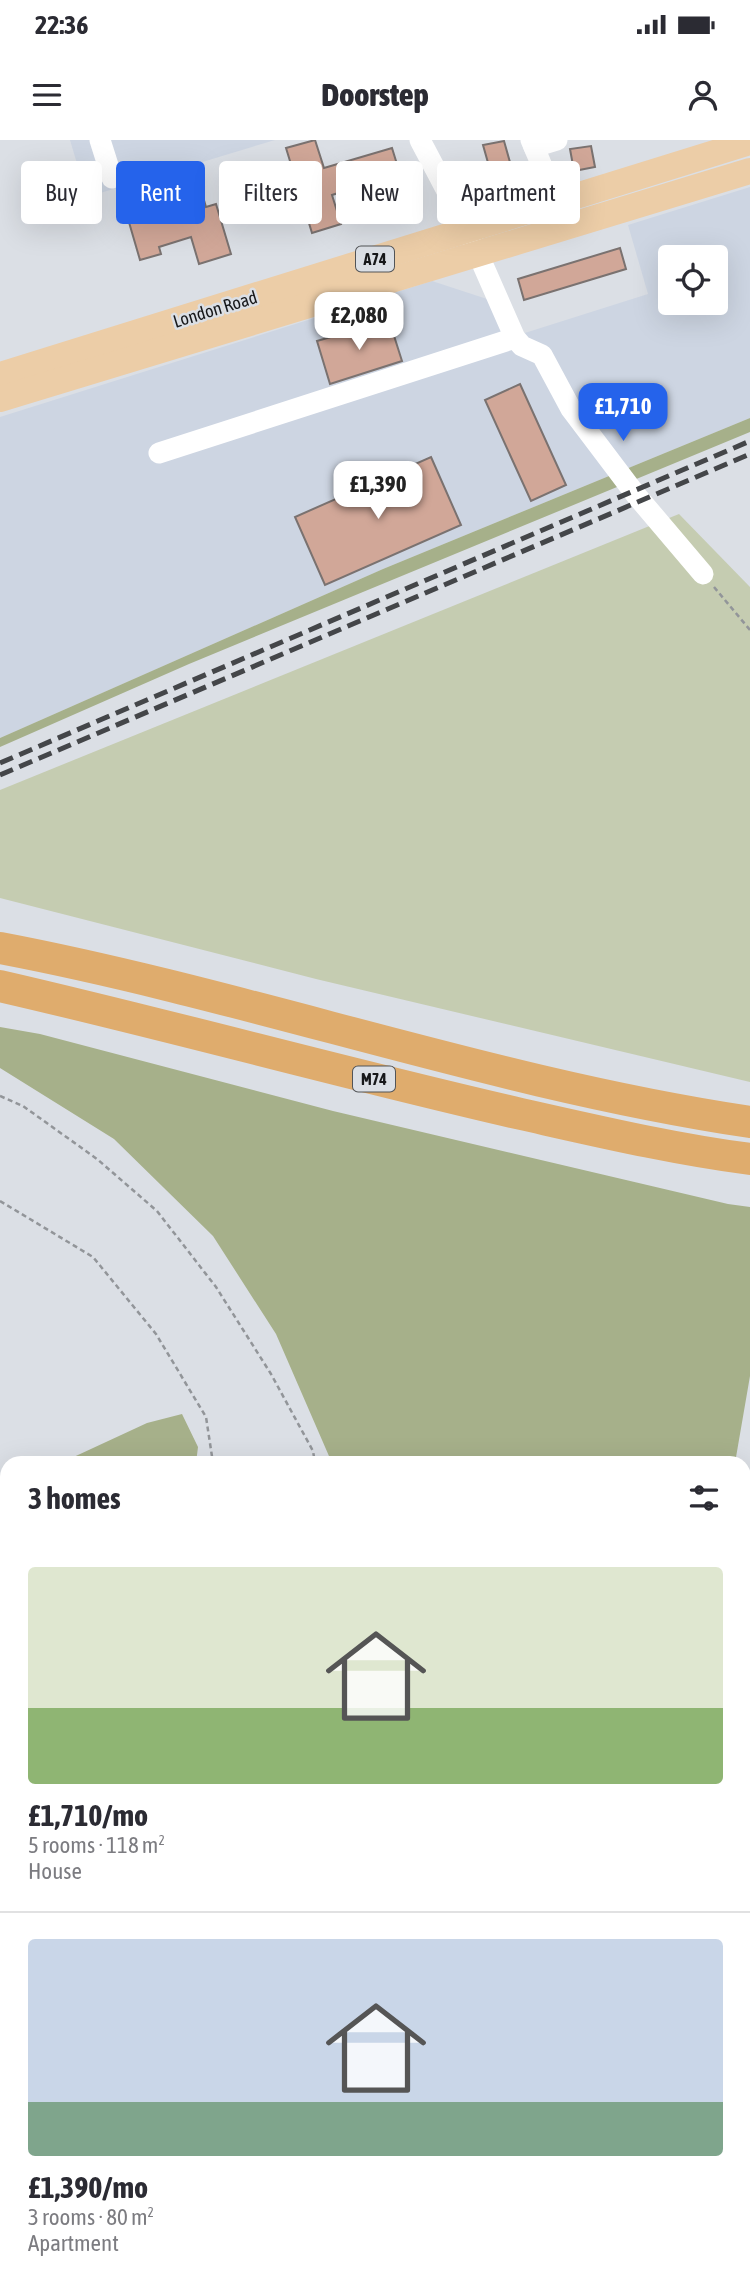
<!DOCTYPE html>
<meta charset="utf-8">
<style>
:root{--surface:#fff;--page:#f2f2f3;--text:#2b2b33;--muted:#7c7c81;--line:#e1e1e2;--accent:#2563eb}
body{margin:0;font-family:"Asap Condensed",sans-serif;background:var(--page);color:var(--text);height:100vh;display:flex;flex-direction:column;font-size:26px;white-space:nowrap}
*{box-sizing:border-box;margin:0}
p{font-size:23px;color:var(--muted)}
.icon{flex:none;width:38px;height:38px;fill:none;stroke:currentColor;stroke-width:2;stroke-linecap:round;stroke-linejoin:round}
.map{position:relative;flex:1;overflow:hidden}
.side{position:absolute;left:0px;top:1316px;width:751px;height:840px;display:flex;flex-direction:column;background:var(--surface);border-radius:21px 21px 0 0;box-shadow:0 7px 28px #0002}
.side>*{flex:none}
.guide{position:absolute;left:21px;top:21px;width:709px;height:63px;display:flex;gap:14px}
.tools{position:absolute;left:658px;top:105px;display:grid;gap:14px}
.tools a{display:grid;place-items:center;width:70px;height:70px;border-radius:7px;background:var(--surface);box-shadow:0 7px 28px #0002;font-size:35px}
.price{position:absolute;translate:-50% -60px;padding:0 16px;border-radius:14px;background:#fff;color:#222;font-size:23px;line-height:46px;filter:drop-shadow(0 2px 4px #0008)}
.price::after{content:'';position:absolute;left:50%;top:42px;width:21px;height:16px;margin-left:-10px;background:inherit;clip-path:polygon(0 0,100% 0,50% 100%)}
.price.on{background:var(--accent);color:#fff}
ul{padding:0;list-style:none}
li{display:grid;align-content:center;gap:14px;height:371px;padding:0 28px}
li+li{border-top:2px solid var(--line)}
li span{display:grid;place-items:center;height:217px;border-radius:7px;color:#555}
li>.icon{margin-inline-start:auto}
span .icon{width:126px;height:126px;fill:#fffc;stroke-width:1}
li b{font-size:30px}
h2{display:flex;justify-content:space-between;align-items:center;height:84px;padding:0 28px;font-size:30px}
.pill{padding:0 24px;border-radius:7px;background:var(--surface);box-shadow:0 7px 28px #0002;font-size:24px;line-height:63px}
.pill.on{background:var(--accent);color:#fff}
.status{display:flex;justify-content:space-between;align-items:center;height:49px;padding:0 35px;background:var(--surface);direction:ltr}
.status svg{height:19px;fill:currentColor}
header{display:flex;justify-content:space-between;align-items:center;height:91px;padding:0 28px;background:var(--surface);font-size:32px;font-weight:800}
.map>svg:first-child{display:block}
</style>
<div class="status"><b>22:36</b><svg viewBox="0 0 49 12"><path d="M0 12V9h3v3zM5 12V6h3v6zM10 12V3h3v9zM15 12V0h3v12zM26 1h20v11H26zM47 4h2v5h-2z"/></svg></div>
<header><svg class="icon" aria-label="menu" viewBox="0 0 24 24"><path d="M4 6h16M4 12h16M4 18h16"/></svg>Doorstep<svg class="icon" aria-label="person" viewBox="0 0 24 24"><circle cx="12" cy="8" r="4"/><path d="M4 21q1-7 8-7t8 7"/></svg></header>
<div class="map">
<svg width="750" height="2156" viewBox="0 0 750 2156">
<rect width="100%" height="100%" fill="#dbdfe5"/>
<g fill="#cdd5e2" fill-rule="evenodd">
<polygon points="70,0 275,0 87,57"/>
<path d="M750,47V278L383,429L0,598V277L432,141L487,159L509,198L648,154L628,85ZM670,117H716V163H670Z"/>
</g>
<g fill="#c5ccb1">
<polygon points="679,374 750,447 750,942 316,839 0,758 0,650"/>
<polygon points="750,1566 750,2156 376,2156 385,2149 744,2149 744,1593"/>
</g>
<g fill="#a6b08a">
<polygon points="750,278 750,292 189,524 0,607 0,598 383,429"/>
<polygon points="0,887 40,894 333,971 728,1064 750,1067 750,1236 735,1323 332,1323 276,1194 213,1096 114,999 0,928"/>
<polygon points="182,1274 198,1307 196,1323 50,1323 65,1321 147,1283"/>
</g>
<g fill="#d1a798" stroke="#7a7270" stroke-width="2">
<polygon points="315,0 324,28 392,8 400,34 332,55 341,84 312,93 286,8"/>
<polygon points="504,1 517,47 496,51 483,5"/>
<polygon points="591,6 595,27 574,31 570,9"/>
<polygon points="201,50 206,67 216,64 231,114 199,124 191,97 159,107 161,114 140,120 126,72"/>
<polygon points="620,108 626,129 524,160 518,139"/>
<polygon points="389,180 402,221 330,244 317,201"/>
<polygon points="520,244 566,345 531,361 485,260"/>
<polygon points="431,317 461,385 325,445 295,377"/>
</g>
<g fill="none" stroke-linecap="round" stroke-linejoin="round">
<g stroke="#929599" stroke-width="2.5" stroke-dasharray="5 3.5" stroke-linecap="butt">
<polyline points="714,447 750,490"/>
<polyline points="0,956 23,966 97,1019 157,1071 216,1147 271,1234 313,1311 315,1323"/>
<polyline points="0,1061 93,1117 156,1194 206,1277 213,1323"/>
<polyline points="744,1527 750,1509"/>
<polyline points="744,1856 750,1845"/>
<polyline points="279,2156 281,2149"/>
<polyline points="343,2156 351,2149"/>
<polyline points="477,2156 477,2149"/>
<polyline points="613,2156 614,2149"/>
<polyline points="745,2156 750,2145"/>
</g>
<g stroke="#fff" stroke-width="21">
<polyline points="100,0 112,38"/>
<polyline points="420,0 468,91 515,198 522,206 542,215 571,269 636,355 703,434"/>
<polyline points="531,0 542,26"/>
<polyline points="534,7 557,0"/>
<polyline points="159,313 515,198"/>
<polyline points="0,1457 7,1458"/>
<polyline points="0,1651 7,1650"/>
<polyline points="0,1811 7,1810"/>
<polyline points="0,1898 7,1898"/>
<polyline points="0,2123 7,2119"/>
<polyline points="158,2149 160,2156"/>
</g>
<g stroke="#eccda7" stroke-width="26">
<polyline points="0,235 750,2"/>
<polyline points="0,259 750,31"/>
</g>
<g stroke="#dfac6d" stroke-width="32">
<path d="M0,808C252,856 495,944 750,982"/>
<path d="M0,846C174,886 346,934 521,974C597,991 673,1009 750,1019"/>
</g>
<g stroke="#444649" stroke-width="5" stroke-dasharray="14 7" stroke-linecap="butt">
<polyline points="0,623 750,301"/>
<polyline points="0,635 750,314"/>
</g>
</g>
<g text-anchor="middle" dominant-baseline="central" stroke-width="5" stroke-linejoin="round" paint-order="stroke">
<g fill="#dbdfe5" stroke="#525457" stroke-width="2">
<rect x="356" y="106.5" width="38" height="25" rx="5"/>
<rect x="353" y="926.5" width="42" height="25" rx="5"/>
</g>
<g font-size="16" font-weight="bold" fill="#17181a">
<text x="375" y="119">A74</text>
<text x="374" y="939">M74</text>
</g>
<g font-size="18" fill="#17181a" stroke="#dbdfe5">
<text transform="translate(215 169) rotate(-17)">London Road</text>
</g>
</g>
</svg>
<div class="tools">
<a><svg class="icon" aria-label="locate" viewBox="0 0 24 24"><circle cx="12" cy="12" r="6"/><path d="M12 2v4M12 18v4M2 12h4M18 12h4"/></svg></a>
</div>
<b class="price" style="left:359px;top:212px">£2,080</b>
<b class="price on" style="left:623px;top:303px">£1,710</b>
<b class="price" style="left:378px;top:381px">£1,390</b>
<div class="guide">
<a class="pill">Buy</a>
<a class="pill on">Rent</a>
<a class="pill">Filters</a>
<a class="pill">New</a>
<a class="pill">Apartment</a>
</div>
<section class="side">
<h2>3 homes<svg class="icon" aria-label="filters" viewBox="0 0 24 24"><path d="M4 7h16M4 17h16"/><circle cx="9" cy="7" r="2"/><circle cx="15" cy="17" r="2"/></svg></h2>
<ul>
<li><span style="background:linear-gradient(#dfe7d0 65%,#8fb573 0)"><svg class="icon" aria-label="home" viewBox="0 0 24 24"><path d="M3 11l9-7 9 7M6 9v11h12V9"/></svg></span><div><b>£1,710/mo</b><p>5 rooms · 118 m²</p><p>House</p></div></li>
<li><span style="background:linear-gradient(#c9d6e8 75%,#7fa58c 0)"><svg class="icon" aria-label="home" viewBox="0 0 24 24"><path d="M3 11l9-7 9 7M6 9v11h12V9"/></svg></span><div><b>£1,390/mo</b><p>3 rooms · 80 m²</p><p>Apartment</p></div></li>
</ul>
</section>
</div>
